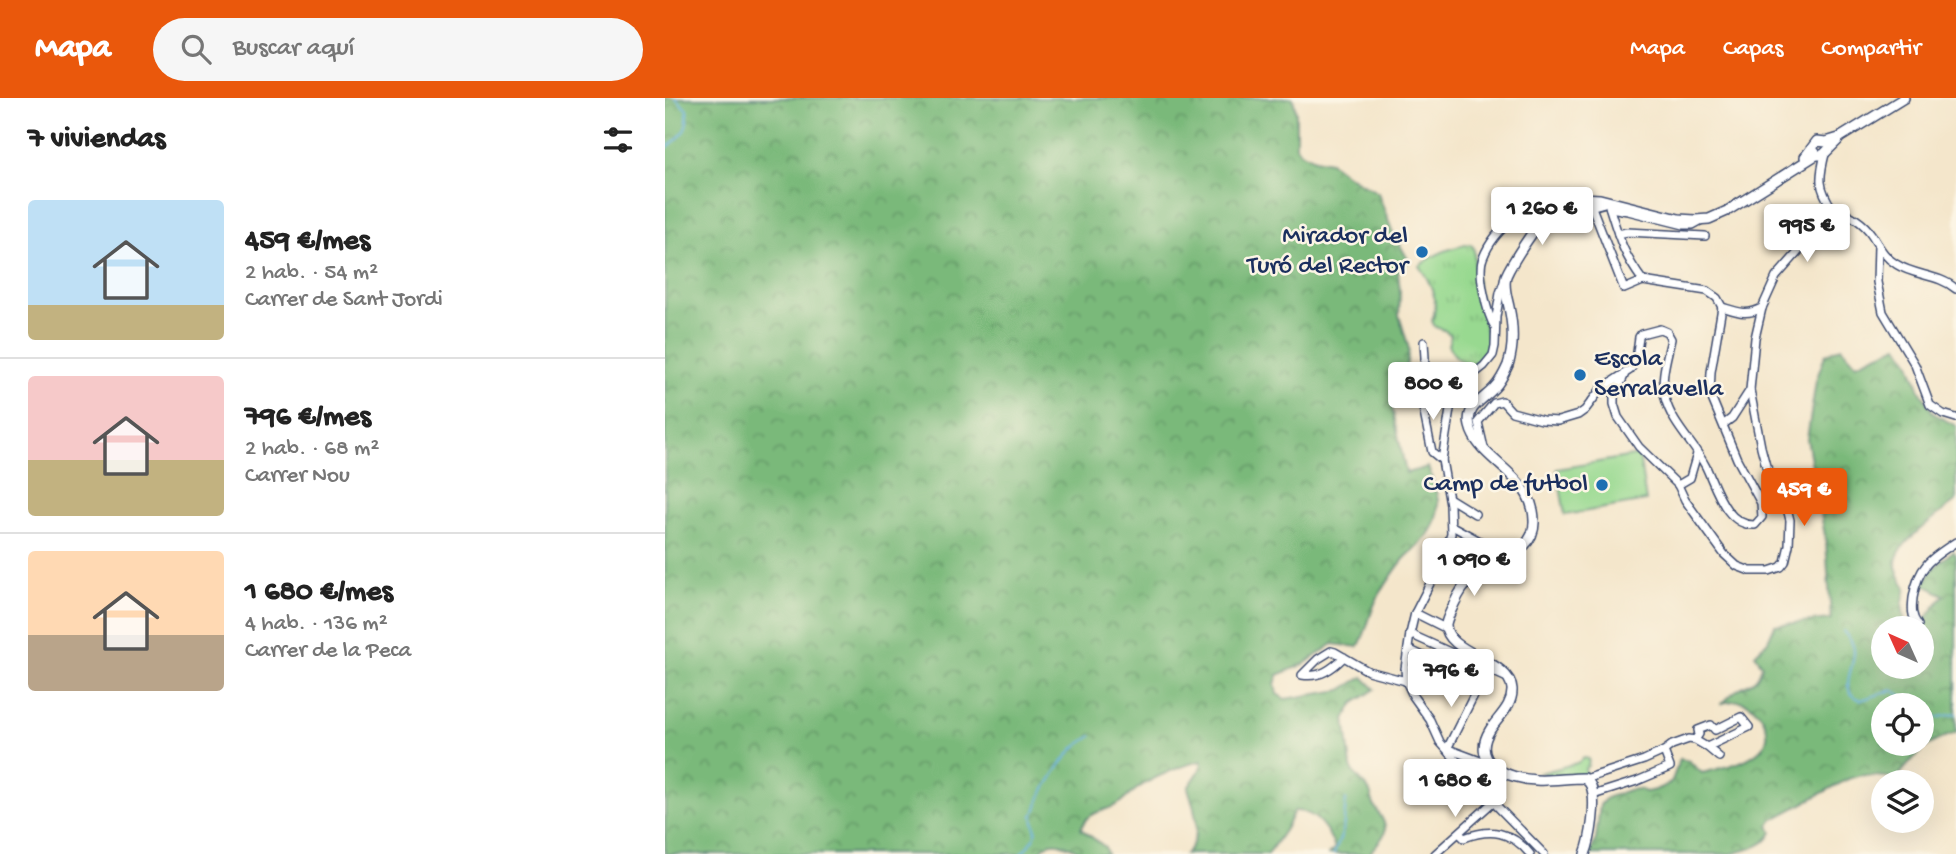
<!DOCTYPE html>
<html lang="es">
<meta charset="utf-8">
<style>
:root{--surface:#fff;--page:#f6f6f6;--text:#222;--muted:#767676;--line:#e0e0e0;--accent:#ea580c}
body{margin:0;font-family:"Gochi Hand",sans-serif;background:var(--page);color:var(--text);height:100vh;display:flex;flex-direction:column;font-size:26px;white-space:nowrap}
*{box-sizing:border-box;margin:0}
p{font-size:23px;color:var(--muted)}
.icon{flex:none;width:38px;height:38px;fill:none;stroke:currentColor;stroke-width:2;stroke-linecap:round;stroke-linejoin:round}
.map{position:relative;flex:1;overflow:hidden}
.drawer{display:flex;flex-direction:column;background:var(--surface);width:665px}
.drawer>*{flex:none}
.needle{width:46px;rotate:315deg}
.controls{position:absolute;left:1206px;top:518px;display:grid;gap:14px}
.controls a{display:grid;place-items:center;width:63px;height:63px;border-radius:50%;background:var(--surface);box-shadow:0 7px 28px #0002;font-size:35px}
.price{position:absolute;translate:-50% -60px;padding:0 16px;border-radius:7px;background:#fff;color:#222;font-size:23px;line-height:46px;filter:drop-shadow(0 2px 4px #0008)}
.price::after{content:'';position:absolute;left:50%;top:42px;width:21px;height:16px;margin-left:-10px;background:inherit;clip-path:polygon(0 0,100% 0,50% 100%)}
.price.on{background:var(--accent);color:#fff}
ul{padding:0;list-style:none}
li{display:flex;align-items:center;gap:21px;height:175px;padding:0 28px}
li+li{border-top:2px solid var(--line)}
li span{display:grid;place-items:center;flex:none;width:196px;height:140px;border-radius:7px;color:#555}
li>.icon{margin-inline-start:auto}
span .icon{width:84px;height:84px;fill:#fffc;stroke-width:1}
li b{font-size:30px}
h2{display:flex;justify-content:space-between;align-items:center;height:84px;padding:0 28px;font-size:30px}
header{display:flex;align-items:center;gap:42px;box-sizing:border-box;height:98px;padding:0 35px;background:var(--accent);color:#fff}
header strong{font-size:33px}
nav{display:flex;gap:38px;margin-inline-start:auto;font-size:24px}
.search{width:490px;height:63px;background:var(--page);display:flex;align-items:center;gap:18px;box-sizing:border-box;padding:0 24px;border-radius:38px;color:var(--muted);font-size:26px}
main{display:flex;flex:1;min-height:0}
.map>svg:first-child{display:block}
</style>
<header>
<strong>Mapa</strong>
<div class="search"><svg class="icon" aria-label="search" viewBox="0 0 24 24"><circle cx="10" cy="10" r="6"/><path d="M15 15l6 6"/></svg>Buscar aquí</div>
<nav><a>Mapa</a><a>Capas</a><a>Compartir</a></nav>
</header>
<main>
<section class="drawer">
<h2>7 viviendas<svg class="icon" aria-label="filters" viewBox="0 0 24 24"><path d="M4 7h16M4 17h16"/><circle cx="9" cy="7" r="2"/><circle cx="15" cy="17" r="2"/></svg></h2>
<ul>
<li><span style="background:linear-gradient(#bfe0f5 75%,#c2b280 0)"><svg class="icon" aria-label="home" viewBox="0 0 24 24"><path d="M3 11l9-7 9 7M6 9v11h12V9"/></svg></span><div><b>459 €/mes</b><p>2 hab. · 54 m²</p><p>Carrer de Sant Jordi</p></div></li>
<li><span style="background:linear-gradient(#f6c9c9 60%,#c2b280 0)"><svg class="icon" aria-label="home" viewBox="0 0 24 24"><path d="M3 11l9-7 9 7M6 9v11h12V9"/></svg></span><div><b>796 €/mes</b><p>2 hab. · 68 m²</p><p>Carrer Nou</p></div></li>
<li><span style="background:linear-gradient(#ffd9b3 60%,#b9a48a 0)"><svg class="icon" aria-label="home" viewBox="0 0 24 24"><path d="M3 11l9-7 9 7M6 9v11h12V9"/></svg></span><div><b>1 680 €/mes</b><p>4 hab. · 136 m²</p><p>Carrer de la Peca</p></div></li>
</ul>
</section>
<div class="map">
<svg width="1291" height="756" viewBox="0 0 1291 756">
<defs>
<pattern id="grass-tufts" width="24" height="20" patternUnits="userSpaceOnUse" patternTransform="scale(1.75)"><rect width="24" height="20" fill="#98d990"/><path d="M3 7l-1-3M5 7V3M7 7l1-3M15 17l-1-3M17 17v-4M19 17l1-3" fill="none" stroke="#82bb7f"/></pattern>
<pattern id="forest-crowns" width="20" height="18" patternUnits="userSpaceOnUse" patternTransform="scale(1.75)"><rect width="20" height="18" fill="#7ab97a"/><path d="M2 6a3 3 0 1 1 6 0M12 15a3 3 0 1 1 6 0" fill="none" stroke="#639767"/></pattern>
</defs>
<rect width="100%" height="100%" fill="#fcf5e5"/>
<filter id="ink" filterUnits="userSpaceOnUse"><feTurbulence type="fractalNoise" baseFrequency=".0143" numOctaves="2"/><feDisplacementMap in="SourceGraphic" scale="14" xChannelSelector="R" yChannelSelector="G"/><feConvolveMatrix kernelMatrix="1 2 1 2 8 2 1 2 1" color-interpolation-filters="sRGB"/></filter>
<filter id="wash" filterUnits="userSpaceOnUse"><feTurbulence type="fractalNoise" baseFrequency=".00686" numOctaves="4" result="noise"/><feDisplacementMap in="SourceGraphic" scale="28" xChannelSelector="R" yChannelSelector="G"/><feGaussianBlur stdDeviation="1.57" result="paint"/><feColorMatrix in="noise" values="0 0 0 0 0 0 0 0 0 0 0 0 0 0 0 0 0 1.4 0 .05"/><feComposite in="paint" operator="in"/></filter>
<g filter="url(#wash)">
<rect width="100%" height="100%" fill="#f4e6cb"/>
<g fill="url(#grass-tufts)" stroke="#5a8477" stroke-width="2">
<path d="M805,146L809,150L810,175L823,245L821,254L806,268C794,263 789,258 783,247L786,237L779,232L770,229L767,223C775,202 766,185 754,168C768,157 787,149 805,146Z"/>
<polygon points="919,660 924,661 923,668 920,670 921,677 886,678 875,675 912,665"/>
</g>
<g fill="url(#forest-crowns)" stroke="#4a746c" stroke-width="2" fill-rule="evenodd">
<path d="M0,0H628L631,14V48L635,54L650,61L665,64L682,77L713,95L728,135L744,163L736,167L733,175L735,193L734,217L744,251L739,284L727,308L741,375L763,369C766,380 773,394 773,405C773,432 758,443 741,459C732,468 720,488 713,499C704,515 703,533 693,549L668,546L639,566L613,577L610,586L612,596L620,601L676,592L698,579L710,591L688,606L680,621L686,669C690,679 698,683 703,691C707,696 707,702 709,707C713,716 721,722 720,733C719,742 708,747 705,756H664L670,751C664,733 651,712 629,713L620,731L603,756H520C539,739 530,711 523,690C528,681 537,673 537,663C522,665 484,681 472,691C466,695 461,701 455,705C440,715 422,711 416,731L440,749L442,756C436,756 430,756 424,756C404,753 389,732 373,756H0Z"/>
<path d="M1233,248L1244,263L1255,292L1268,315L1291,328V403C1276,415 1231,445 1231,465C1230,474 1237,482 1241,490L1237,507L1240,530H1218V569H1256V530H1254L1279,497L1258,486L1268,471L1288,453L1291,457V635C1260,645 1252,655 1232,680L1197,677L1183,681L1107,722L1104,728L1107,734C1100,750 1080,752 1065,756H925L931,741L935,707L941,700L963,692L973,691L981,694L990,692L1006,685L1015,661L1024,663L1037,675C1056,670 1079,666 1094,653C1113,637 1096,607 1075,603C1070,602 1063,604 1058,605C1062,601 1067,595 1072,592C1086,583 1092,586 1097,567L1090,556L1103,543L1110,527L1166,521L1161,443L1142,341L1151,283L1160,257L1176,249L1191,266ZM1218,607H1256V646H1218Z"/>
</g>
<polygon fill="#98d990" stroke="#5a8477" stroke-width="2" points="974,357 981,403 900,417 892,371"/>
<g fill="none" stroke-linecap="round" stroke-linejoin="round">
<g stroke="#65b0de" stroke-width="2">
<path d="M0,51C16,38 24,34 22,12L11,0"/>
<path d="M1178,533C1183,539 1189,545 1189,553C1190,570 1171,593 1196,602L1228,592L1237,598L1244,607"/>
<polyline points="1256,615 1269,620 1291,616"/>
<polyline points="356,756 369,741 371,734 368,718 378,694 395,667 409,650 427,638"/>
<polyline points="669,756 678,733 681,702"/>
</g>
</g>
</g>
<g filter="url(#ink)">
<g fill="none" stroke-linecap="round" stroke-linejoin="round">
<defs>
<polygon id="pedestrian" points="926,103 939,104 939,106 928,109"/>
<g id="minor">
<path d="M1160,56C1154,80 1153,89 1167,110C1183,115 1197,122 1207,137C1214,148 1219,159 1231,166C1249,178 1274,176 1291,191"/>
<polyline points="923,99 959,191 978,183"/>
<path d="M944,108C954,140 958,156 978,183"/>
<polyline points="945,110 963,113 1019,127 1028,127 1037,122"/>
<polyline points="953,136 962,134 1040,138"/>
<polyline points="1213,147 1212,184 1218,214 1250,267 1265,307 1278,316 1291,320"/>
<path d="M978,183L1042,193L1052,200L1057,209C1073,214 1081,218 1097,210"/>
<polyline points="839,184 835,195 831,219 830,248 828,257 819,268 795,287 787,299 777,362 785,407 786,436 779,458 750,515 745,536 740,571 741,583 748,598 765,622 775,644 828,704 879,756"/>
<path d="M830,229C822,217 812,174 818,160C829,131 867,100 898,99"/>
<polyline points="759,244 760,260 756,300 767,354 777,362"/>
<polyline points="959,278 949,299 949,306 953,319 974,349 1013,387 1020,402 1059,456 1072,468 1085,473 1104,473 1116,469 1120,464 1124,447 1125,422 1118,395 1101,368 1096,349 1085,292 1090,240 1097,210 1111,179 1134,153 1147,133 1167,110"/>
<polyline points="1059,326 1067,320 1085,292"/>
<path d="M819,350L813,324L829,305L837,303L847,314L877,322L893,323L913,317L920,312L936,291L965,272L971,262L974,239L976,236L995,231L1002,234L1006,241C1002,260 995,280 1000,300C1007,327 1029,345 1041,369C1051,390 1061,428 1090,427L1097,419L1096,405L1072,361L1045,296L1046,274L1057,209"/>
<polyline points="1013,387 1025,380 1032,356"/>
<polyline points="784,400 810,416"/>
<polyline points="787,428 822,447 823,449 810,461"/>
<polyline points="750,515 782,531"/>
<path d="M1253,527C1246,518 1247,510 1248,500C1253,468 1266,460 1291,444"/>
<polyline points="745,536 840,579"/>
<polyline points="743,551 815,585 782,651"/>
<path d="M679,559C667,571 655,580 637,577L653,561L666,553L670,554L703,573L741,583"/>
<polyline points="1042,649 1054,659"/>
<polyline points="783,651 826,667"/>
<polyline points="920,681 979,662 999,653 1007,647 1024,641 1030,642 1042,649 1084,629 1076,619 1050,632 1046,627 1033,632 1034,636 1030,642"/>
<polyline points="928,697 972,683 1005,669 999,653"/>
<path d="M795,736L799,740C826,730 846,733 865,756"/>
<polyline points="770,756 828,704"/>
</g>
<g id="tertiary">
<polyline points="1148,52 1152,57 1158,57 1173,42"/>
<polyline points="1140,59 1152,43 1161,44 1174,40 1239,0"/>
<path d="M920,756C926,741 932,704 926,688C924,683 922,683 919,680C903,680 887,683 871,682C844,681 804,666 825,632C833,619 848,608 847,591C845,561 780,556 781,526C782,520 786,513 789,506C793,497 799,487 807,480C827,462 871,457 869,422C868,376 813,363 805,328C800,309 818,302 829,290C835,284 839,276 843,267C849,249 848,228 844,209C842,199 838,189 841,178C848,162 884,107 898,99L935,101L1014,121L1030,122L1044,121L1062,113L1151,57"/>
</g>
</defs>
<use href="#pedestrian" stroke="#3c4a6e" stroke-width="9"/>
<use href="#minor" stroke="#3c4a6e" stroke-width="10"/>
<use href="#tertiary" stroke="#3c4a6e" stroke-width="12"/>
<use href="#pedestrian" stroke="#fff" stroke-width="5"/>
<use href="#minor" stroke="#fff" stroke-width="7"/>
<use href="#tertiary" stroke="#fff" stroke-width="9"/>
</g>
</g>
<g fill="#1f6fb2" stroke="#fcf5e5" stroke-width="2.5">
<circle cx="757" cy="154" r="7"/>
<circle cx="915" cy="277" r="7"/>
<circle cx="937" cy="387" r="7"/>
</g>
<g text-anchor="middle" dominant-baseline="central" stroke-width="5" stroke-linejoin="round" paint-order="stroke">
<g font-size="26" fill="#1b2f5e" stroke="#fcf5e5" text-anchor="end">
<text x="743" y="139">Mirador del<tspan x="743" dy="30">Turó del Rector</tspan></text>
<text x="929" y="262" text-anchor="start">Escola<tspan x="929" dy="30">Serralavella</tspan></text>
<text x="923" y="387">Camp de futbol</text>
</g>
</g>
</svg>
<div class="controls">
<a><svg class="needle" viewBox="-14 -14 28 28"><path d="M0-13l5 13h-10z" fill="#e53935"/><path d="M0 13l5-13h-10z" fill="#767676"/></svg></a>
<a><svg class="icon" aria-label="locate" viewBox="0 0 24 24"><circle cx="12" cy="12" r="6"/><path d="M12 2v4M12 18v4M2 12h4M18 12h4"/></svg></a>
<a><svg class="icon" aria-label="layers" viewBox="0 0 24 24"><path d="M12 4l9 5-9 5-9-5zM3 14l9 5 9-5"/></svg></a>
</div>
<b class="price" style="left:877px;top:149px">1 260 €</b>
<b class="price" style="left:1142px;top:166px">995 €</b>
<b class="price" style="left:768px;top:324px">800 €</b>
<b class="price on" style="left:1139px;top:430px">459 €</b>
<b class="price" style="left:809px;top:500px">1 090 €</b>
<b class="price" style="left:786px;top:611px">796 €</b>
<b class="price" style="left:790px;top:721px">1 680 €</b>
</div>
</main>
